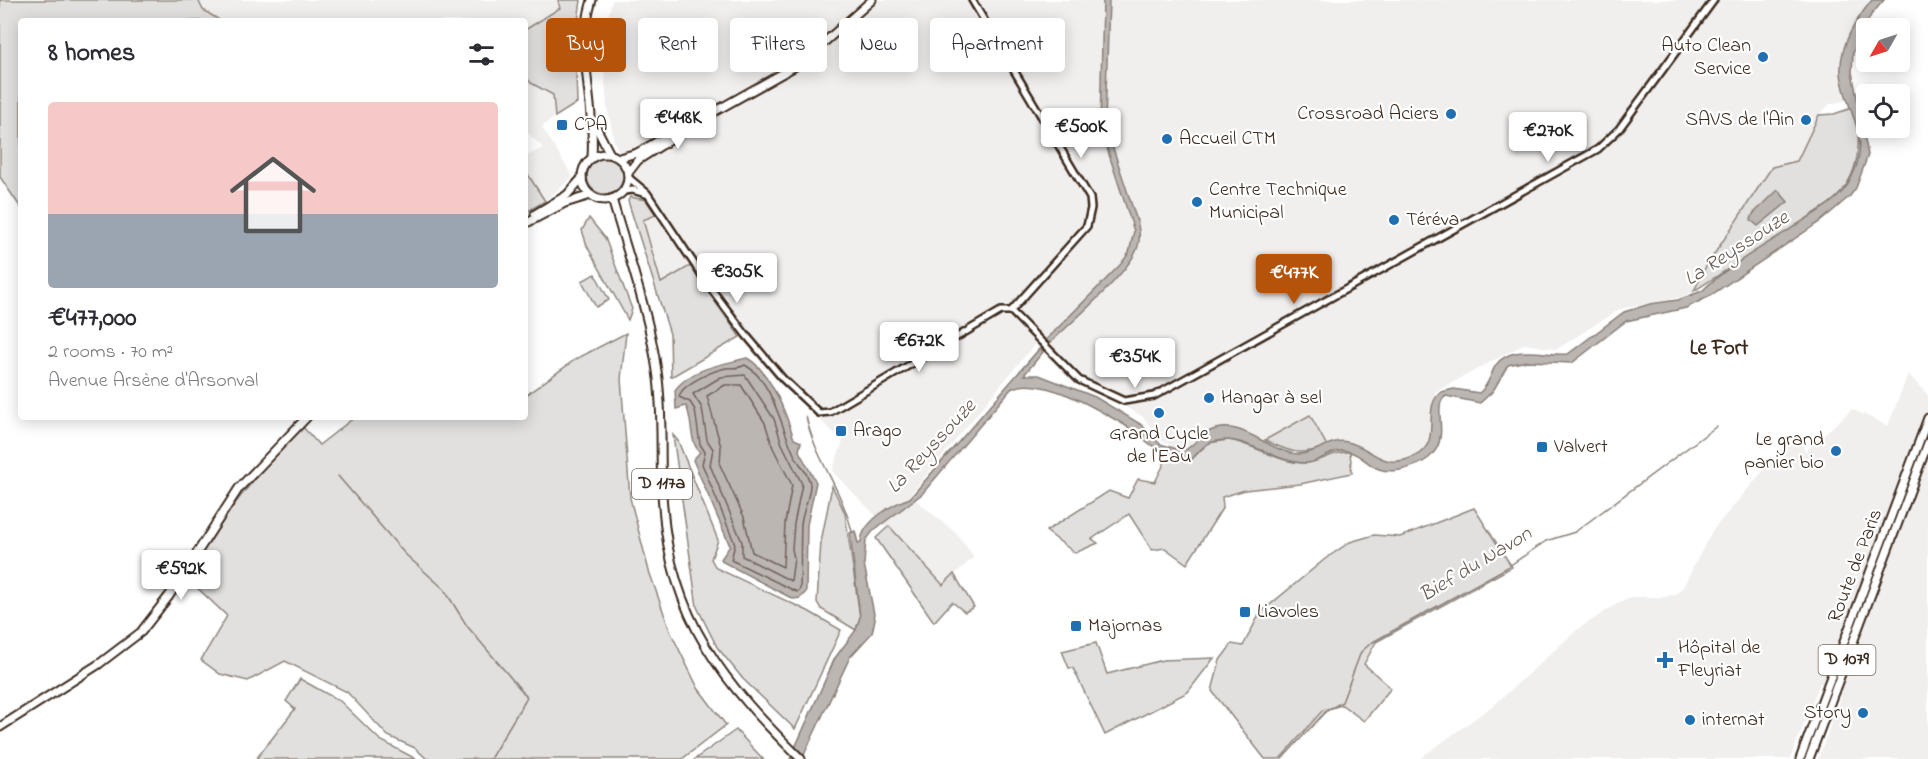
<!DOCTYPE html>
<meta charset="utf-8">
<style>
:root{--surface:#fff;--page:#f2f2f3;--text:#2b2b33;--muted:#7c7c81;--accent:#b45309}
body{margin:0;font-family:"Indie Flower",sans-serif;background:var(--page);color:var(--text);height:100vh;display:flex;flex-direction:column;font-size:22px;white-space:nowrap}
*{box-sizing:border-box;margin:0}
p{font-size:20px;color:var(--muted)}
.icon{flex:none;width:33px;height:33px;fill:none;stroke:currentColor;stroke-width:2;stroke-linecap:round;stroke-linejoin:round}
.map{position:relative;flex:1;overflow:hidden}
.side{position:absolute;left:18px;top:18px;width:510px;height:402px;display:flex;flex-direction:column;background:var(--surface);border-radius:6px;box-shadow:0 3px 15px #0003}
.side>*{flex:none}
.banner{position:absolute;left:546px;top:18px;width:570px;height:54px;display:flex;gap:12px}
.needle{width:39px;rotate:231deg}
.buttons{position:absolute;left:1856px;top:18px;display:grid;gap:12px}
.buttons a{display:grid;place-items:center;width:54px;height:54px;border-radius:6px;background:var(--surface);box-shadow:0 3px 15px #0003;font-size:30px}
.price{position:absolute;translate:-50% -51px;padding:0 14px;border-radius:6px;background:#fff;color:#222;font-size:20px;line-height:39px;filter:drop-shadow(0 2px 3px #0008)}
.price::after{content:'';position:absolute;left:50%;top:36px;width:18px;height:14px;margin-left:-9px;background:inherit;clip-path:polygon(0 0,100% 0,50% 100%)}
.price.selected{background:var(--accent);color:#fff}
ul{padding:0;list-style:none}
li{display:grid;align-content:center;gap:12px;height:318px;padding:0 30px}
li span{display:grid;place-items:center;height:186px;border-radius:6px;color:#555}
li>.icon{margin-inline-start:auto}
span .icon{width:108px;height:108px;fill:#fffc;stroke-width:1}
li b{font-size:26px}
h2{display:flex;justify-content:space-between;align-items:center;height:72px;padding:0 30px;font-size:26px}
.tag{padding:0 21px;border-radius:6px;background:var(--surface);box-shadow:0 3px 15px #0003;font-size:21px;line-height:54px}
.tag.selected{background:var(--accent);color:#fff}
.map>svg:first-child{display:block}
</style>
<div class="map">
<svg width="1928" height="759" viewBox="0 0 1928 759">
<rect width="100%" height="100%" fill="#fff"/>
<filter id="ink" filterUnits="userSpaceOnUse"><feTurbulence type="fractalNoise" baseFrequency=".0167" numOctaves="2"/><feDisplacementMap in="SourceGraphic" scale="12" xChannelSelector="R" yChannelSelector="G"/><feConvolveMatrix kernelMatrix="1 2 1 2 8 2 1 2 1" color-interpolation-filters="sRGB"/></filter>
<g filter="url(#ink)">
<g fill="#f1efee">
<polygon points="198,0 559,0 561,7 525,30 525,21 221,21 203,10"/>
<polygon points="612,0 1872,0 1858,18 1843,50 1841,74 1849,100 1830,104 1819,115 1797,161 1705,267 1694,291 1682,297 1620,309 1557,349 1524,344 1435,392 1431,438 1425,448 1414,456 1402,460 1385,460 1348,442 1327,446 1310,415 1265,440 1234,429 1214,430 1187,449 1181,450 1161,440 1142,416 1081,384 1074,384 1035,344 910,495 957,534 974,557 943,585 832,471 843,441 774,378 728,322 690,267 661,283 643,220 655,216 646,201 638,197 614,141 607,106 602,43"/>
<polygon points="525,76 531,83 553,95 555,117 542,127 573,177 545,201 525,170 525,157 543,148 525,130"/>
<polygon points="1908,374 1928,395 1928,410 1915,448 1928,459 1928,759 1818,759 1841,697 1820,683 1790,759 1419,759 1495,704 1578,629 1620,602 1633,597 1665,597 1677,593 1683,587 1712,531 1797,431 1805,452 1852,409 1888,426"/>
</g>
<g fill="#e2e0de" stroke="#8e857e" stroke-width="1.5">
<polygon points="0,0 198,0 203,10 221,21 21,21 21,208 0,177"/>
<polygon points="558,0 581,0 575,41 577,103 555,117 553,95 531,83 525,76 525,30 560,8"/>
<path d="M1852,108C1864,142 1859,175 1834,201L1694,291L1705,268L1772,167L1797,161L1819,115L1834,114Z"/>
<circle cx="605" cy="176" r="18"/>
<polygon points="525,170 545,201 525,213"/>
<polygon points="630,197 646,200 656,215 643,220 661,283 690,266 740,337 671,377 670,334 628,201"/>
<polygon points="589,218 605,238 632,309 628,320 587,246 582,230"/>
<polygon points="595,274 609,300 596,307 582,281"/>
<path d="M626,333L621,379L630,498L649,571L670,631L698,688L726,725L682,759H427L415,748L388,736L347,692L285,661L248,681L220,674L201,660L227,616L187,578C218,520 257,473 303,427L319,445L355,417H525V396L576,359Z"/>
<path d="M1310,415L1327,446C1302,457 1288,452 1265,440Z"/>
<polygon points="673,435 678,441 718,540 711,559 716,568 808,611 841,630 795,729 743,679 717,647 697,607"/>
<path d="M1228,440C1255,444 1277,463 1305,463C1322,463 1331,451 1350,452L1352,473L1300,484L1245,490L1222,497L1223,507L1187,564L1165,548L1152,550L1129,514L1092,539L1098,543L1075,553L1046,531L1109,491L1128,498L1138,479L1155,482L1168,456L1190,461L1208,443Z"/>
<polygon points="832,486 845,513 860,617 856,630 821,609 817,602 821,542"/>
<polygon points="1474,508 1512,567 1376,642 1364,664 1391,688 1364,721 1342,705 1323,710 1280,759 1265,759 1212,691 1220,660 1232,644 1243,646 1260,613 1325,559 1350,542 1374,535 1400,537"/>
<polygon points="889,526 943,585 954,574 974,607 965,612 952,602 934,622 876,538"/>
<polygon points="1096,643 1107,674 1163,660 1214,658 1188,692 1105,735 1073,668 1069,668 1062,651"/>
<polygon points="300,679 340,701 380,740 416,759 256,759 295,709 286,701"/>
<polygon points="736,730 763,759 695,759 733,732"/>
</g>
<g fill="#bcb6b3" stroke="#887e77" stroke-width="1.5">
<path d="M1103,0H1109L1105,124L1136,218C1139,227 1141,236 1138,246C1131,272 1071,322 1050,343L1046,340L1121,264L1129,253L1134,231L1100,127Z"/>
<path d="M1872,0H1884L1871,15L1853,53L1852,72L1868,155L1856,188L1850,196L1821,221L1708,297L1686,308L1626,321L1572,363L1527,361L1508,365L1493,391L1480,403L1446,396C1426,408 1467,456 1400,470C1371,475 1368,457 1350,452C1334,446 1322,462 1307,463C1273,464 1242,430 1210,443C1203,445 1195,456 1190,461C1164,461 1146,439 1126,426C1101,411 1039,373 1011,389L922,494L874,530L866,540L864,564L875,619L872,633L850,657L802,759H790L835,658L856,630L860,617L850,533L855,531L858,543L861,542C862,522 892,504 910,498L1040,348L1043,352L1024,375H1039L1095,397L1142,425L1160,444L1181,450L1187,449C1194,444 1199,437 1208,432C1240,415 1268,453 1299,454C1316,454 1331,438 1347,442C1373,447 1382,472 1415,456C1444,442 1420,408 1441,392L1454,389L1479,393C1489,386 1490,374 1496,365C1512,343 1546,356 1568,354L1624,312L1650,304L1678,300L1702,291C1729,264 1770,243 1803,221C1820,210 1837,201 1848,184C1876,136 1846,116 1841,74C1839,46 1855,21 1872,0Z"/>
<polygon points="1778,190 1788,202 1758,226 1751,220 1753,214"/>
<path d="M747,358C770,370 787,416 794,439L801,442L799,451L816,482L807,525L806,592L800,598L793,599L723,562L721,559L730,546L693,460L700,452C689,443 693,419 686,406L676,409L675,390C691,368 724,364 747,358Z"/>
</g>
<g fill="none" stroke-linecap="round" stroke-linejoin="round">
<g stroke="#6f625a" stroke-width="1.5">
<path d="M745,365C773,380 782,431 795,456C799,464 809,474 810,484C810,498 802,512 801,525C800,547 801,567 800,589L797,592L731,560L735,544L702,464L705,452L700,444L695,410L690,402L679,397C681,385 710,372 722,369C730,366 736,370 745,365Z"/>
<polygon points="745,375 774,419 782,444 802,484 794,524 792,549 794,558 791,581 742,556 742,542 710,465 713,449 707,440 702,408 693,394 721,377"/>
<polygon points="725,385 741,385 765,423 773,448 792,485 785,523 783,567 752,552 744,517 720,465 721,447 707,396"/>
</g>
<g stroke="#887e77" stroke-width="1.5">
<path d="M806,416C814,457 843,491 852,532"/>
<polyline points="338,476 405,554 444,589 467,626 527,697 490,759"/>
<polyline points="1282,759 1325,712 1342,702 1361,652 1371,643 1506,568 1546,541 1575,532 1717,426"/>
</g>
<defs>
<g id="minor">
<polyline points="972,0 1090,198 1091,208 1087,226 1011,311"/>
<polyline points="629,178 647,193 709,286 746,335 783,379 819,413 830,412 1001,311 1011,311"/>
<polyline points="624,191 633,190 646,194"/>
<polyline points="1011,311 1079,380 1124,401 1154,396 1598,149 1619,129 1714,0"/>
</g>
<g id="major">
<polyline points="595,125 610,154"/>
<circle cx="605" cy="177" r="23"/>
<path d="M592,157C596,103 575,55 592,0"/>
<polyline points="619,158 637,153 702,116"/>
<polyline points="628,173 638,160 712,113 801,63 872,0"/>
<path d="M612,199C628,255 649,313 657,371C664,416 659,462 663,507C671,619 724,684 801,759"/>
<polyline points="535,214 567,195 582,178"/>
<polyline points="525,224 565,203 591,195"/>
<polyline points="0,727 99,664 141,632 169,596 239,488 307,417"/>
<polyline points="1800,759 1928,418"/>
<polyline points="1809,759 1928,443"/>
</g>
</defs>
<use href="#minor" stroke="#3b2a1e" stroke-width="10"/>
<use href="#major" stroke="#3b2a1e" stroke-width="11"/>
<use href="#minor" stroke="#fff" stroke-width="5"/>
<use href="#major" stroke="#fff" stroke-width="7"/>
</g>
</g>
<g fill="#1f6fb2" stroke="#fff" stroke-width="2">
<circle cx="1763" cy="57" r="6"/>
<circle cx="1451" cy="114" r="6"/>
<circle cx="1806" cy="120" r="6"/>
<rect x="556" y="119" width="12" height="12" rx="3"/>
<circle cx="1167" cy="139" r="6"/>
<circle cx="1197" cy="202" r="6"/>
<circle cx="1394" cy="220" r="6"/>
<circle cx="1209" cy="398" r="6"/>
<circle cx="1159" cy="413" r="6"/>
<rect x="835" y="425" width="12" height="12" rx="3"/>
<rect x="1536" y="441" width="12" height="12" rx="3"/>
<circle cx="1836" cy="451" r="6"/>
<rect x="1239" y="606" width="12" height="12" rx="3"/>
<rect x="1070" y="620" width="12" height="12" rx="3"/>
<path d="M1662 651h6v6h6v6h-6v6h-6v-6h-6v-6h6z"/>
<circle cx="1863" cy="713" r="6"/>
<circle cx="1690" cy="720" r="6"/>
</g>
<g text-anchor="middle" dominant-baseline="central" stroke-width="4.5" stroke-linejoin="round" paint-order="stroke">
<g fill="#fff" stroke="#766a62" stroke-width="1.5">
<rect x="632" y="469" width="60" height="30" rx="4.5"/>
<rect x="1818.5" y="645" width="57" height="30" rx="4.5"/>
</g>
<g font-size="18" font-weight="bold" fill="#3b2a1e">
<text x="662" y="484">D 117a</text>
<text x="1847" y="660">D 1079</text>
</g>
<g font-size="20" fill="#3b2a1e" stroke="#fff" text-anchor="start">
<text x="1751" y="46" text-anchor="end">Auto Clean<tspan x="1751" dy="23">Service</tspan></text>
<text x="1439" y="114" text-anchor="end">Crossroad Aciers</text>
<text x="1794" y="120" text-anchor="end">SAVS de l'Ain</text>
<text x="574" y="125">CPA</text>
<text x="1179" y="139">Accueil CTM</text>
<text x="1209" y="190">Centre Technique<tspan x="1209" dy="23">Municipal</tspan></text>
<text x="1406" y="220">Téréva</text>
<text x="1221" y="398">Hangar à sel</text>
<text x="853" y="431">Arago</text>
<text x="1159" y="434" text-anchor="middle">Grand Cycle<tspan x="1159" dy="23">de l'Eau</tspan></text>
<text x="1824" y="440" text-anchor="end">Le grand<tspan x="1824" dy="23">panier bio</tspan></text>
<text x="1554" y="447">Valvert</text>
<text x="1257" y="612">Liavoles</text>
<text x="1088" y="626">Majornas</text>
<text x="1678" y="648">Hôpital de<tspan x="1678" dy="23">Fleyriat</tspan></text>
<text x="1851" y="713" text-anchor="end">Story</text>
<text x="1702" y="720">internat</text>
</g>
<g font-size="20" fill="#3b2a1e" stroke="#fff">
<text transform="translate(1856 566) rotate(-69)">Route de Paris</text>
</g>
<g font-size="21" font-style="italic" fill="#685b52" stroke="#fff">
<text transform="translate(1737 249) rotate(-33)">La Reyssouze</text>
<text transform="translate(932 447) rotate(-47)">La Reyssouze</text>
<text transform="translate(1476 565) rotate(-31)">Bief du Navon</text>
</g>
<g font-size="21" font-weight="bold" fill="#3b2a1e" stroke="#fff">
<text x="1719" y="349">Le Fort</text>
</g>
</g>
</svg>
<div class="buttons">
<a><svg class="needle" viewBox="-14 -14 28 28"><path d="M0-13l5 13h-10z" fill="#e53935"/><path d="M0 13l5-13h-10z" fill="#7c7c81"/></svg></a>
<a><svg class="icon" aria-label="locate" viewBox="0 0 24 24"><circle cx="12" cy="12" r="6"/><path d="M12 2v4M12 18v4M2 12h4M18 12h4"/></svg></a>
</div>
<b class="price" style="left:678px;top:150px">€448K</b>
<b class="price" style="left:1081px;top:159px">€500K</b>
<b class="price" style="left:1548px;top:163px">€270K</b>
<b class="price" style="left:737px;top:304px">€305K</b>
<b class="price selected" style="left:1294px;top:305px">€477K</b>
<b class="price" style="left:919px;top:373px">€672K</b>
<b class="price" style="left:1135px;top:389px">€354K</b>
<b class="price" style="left:181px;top:601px">€592K</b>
<div class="banner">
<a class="tag selected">Buy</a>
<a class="tag">Rent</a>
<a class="tag">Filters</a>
<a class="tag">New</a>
<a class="tag">Apartment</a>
</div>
<section class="side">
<h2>8 homes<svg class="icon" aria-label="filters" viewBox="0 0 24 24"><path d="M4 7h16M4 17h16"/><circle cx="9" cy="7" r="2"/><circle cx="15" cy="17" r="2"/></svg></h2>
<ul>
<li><span style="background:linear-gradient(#f6c9c9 60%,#9aa5b1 0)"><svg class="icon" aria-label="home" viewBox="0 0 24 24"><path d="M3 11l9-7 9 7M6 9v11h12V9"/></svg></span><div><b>€477,000</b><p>2 rooms · 70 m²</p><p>Avenue Arsène d'Arsonval</p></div></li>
</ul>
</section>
</div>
